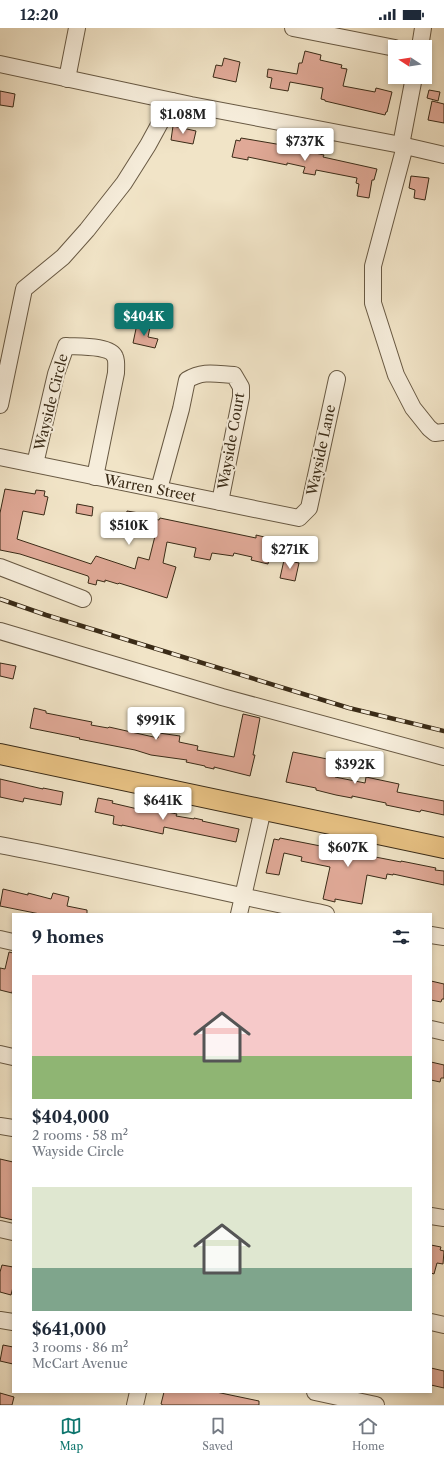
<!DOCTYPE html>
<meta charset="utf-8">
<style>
:root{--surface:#fff;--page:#f2f2f3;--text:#1f2937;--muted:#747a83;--line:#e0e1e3;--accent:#0f766e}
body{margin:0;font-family:"Libre Caslon Text",serif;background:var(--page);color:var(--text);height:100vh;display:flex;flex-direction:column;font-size:15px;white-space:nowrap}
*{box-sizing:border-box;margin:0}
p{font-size:13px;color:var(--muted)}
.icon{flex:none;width:22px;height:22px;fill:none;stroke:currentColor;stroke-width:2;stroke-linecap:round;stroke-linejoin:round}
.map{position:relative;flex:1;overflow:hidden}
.drawer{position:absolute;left:12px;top:885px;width:420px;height:480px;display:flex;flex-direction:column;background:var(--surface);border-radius:0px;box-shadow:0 2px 6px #0003}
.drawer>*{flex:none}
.needle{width:26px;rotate:282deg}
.fabs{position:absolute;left:388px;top:12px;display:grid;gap:8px}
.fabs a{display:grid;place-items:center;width:44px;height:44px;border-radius:0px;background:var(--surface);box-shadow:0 2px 6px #0003;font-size:20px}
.price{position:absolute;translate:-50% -34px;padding:0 9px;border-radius:4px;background:#fff;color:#222;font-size:13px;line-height:26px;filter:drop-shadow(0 1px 2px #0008)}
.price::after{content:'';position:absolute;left:50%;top:24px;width:12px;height:9px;margin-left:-6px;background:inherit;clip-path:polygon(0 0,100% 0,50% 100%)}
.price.on{background:var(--accent);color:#fff}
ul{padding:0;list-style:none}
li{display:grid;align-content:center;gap:8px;height:212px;padding:0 20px}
li span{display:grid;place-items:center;height:124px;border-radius:0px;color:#555}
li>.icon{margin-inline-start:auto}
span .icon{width:72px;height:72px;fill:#fffc;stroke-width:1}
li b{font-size:17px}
h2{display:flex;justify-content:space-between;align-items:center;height:48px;padding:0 20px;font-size:17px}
.status{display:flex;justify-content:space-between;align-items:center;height:28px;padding:0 20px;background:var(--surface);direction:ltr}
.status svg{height:11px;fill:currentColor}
.dock{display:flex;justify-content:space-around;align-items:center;height:56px;border-top:1px solid var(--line);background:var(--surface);font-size:11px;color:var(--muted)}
.dock a{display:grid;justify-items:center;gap:2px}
.dock .on{color:var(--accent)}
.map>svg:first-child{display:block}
</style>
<div class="status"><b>12:20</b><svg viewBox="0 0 49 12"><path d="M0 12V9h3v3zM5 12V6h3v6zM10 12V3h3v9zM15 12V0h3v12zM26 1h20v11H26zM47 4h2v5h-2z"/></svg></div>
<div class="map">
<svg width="444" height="1377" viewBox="0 0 444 1377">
<rect width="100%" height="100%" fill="#f1e4c7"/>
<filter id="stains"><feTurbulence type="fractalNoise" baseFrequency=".005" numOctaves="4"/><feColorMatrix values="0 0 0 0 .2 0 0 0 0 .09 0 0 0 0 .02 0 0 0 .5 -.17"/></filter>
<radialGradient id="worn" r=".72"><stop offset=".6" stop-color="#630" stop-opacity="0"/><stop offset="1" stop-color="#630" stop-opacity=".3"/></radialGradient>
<g fill="#e0a997" stroke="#3a2b17">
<polygon points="305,23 321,27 320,32 342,37 341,40 347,41 343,58 375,64 376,60 392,64 387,84 386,84 385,87 325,73 325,72 321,71 323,60 290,54 288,63 270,60 272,50 267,49 268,41 297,46 299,35 302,35"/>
<polygon points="224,30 240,34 236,54 213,49 216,37 222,38"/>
<polygon points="429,62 440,64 438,73 427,70"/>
<polygon points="0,63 15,66 13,79 0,77"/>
<polygon points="432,73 444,76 444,95 428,92"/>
<polygon points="173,98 196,103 193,116 171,112"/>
<polygon points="241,110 294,119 293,120 324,127 323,129 377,141 374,152 372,152 369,170 357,168 359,156 356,155 357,150 316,142 315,147 303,145 305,139 287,135 287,137 248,129 248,132 232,129 236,112 240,113"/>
<polygon points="411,148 429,150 425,172 414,170 415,162 409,160"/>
<polygon points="137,296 150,299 148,309 158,311 155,320 133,315"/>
<polygon points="5,461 35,466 36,462 45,463 44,468 48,469 44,487 23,483 17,511 91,536 96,528 135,541 138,529 149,532 155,508 132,503 130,511 122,509 127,483 139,485 138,488 159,492 160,490 256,510 256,507 273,511 268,536 251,532 252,529 234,525 233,528 212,525 210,532 194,529 196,520 167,514 163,535 176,539 167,570 119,555 118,556 105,552 105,554 97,552 96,557 88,555 89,550 88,548 20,526 0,522 0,485"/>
<polygon points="77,476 93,479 92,488 76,485"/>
<polygon points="284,532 299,535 295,553 280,550"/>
<polygon points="0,635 16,638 13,651 0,648"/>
<polygon points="34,680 46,683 46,685 92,694 91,697 108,700 109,699 158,710 159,705 180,708 179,714 198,718 197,722 234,729 243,686 260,690 253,727 255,727 250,748 214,739 214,741 205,739 205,738 186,734 187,732 151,727 135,722 79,711 80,710 30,700"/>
<polygon points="293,724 337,733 334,747 335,747 335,749 365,755 366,749 399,756 397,764 444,773 444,787 421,782 420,784 386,777 386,775 352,768 352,770 336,767 316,762 316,760 286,754"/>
<polygon points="0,751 43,761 43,760 63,764 61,777 24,770 23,774 0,769"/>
<polygon points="98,770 113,773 112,775 142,782 142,780 167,784 177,786 176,788 194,791 194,790 203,792 202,793 239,801 236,814 164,799 163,806 122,797 122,798 113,796 114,788 95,784"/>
<polygon points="280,810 351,824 351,822 360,824 360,826 401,834 401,833 436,840 435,842 444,843 444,857 393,846 393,847 387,846 386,851 367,847 362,876 335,871 335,874 323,871 330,839 301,833 302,829 284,825 279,847 266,845 274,811 279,812"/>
<polygon points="3,861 28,867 28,865 51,871 53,865 69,869 67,878 87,882 87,886 40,886 0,878"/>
<polygon points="9,924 13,925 13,959 12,965 0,962 0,940 5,941"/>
<polygon points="431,953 444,956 444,971 442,971 441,974 431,972"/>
<polygon points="431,1034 444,1037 444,1050 441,1050 440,1054 431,1052"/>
<polygon points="0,1131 13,1134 13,1192 0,1189"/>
<polygon points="431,1217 441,1219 440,1222 444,1223 443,1236 437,1235 434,1246 431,1245"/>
<polygon points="2,1237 13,1239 13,1259 11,1267 0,1264 0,1244"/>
<polygon points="3,1317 13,1319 13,1336 0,1333"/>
<polygon points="431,1340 444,1343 444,1360 431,1357"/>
<polygon points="164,1364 216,1364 259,1373 259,1377 163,1377 161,1376"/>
<polygon points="0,1365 14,1369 12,1377 0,1377"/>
</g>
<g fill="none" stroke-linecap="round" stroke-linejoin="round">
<defs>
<g id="minor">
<polyline points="293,0 395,20"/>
<polyline points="420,19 423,0"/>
<polyline points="0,36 191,77 401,117 444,127"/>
<polyline points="67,51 77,0"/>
<polyline points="401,117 414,49"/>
<polyline points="405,118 373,238 373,275 396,347 413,380 429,400 435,405 444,404"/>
<polyline points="0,377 24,261 63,229 87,202 124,155 148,117 172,73"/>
<polyline points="0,429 299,490 309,480 337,351"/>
<path d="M35,436L56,346L66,318C77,319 110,317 115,329C117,333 116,340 116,345L95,449"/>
<path d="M159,461L181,381L187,352C203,342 216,346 234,347L241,359V369L220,474"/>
<polyline points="0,539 83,571"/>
<polyline points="0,603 222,669 444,729"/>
<path d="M0,817C109,837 217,864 326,886"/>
<polyline points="239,886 263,781"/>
<polyline points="431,907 444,909"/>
<polyline points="0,911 13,914"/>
<polyline points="431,1001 444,1004"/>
<polyline points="0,1026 13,1029"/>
<polyline points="0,1098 13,1100"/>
<polyline points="431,1188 444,1190"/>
<polyline points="0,1201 13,1204"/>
<polyline points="0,1292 13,1294"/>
<polyline points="431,1294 444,1297"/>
<polyline points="315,1364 376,1377"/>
<polyline points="135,1377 138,1364"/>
</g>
<polyline id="major" points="0,726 444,820"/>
</defs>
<use href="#minor" stroke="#685943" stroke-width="18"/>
<use href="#major" stroke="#3a2b17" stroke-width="22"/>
<use href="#minor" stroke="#f6eddb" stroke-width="16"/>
<use href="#major" stroke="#e8c284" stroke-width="20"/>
<defs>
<polyline id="rail" points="0,571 46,587 349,680 444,703"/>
</defs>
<use href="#rail" stroke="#3a2b17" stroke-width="4.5"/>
<use href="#rail" stroke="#f6eddb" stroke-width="3" stroke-dasharray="9" stroke-linecap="butt"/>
</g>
<g text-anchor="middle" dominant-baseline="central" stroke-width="4" stroke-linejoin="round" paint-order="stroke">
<g font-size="14" fill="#3a2b17" stroke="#f6eddb">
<text transform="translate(51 374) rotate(-76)">Wayside Circle</text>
<text transform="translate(231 413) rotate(-80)">Wayside Court</text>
<text transform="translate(321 422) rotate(-78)">Wayside Lane</text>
<text transform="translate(150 460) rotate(11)">Warren Street</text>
</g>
</g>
<rect width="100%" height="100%" filter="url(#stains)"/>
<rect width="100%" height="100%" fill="url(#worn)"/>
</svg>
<div class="fabs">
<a><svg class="needle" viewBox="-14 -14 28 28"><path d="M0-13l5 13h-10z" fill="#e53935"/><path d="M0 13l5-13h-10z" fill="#747a83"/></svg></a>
</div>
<b class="price" style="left:183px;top:107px">$1.08M</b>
<b class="price" style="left:305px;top:134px">$737K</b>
<b class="price on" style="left:144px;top:309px">$404K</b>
<b class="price" style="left:129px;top:518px">$510K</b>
<b class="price" style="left:290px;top:542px">$271K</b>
<b class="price" style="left:156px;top:713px">$991K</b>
<b class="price" style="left:355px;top:757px">$392K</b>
<b class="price" style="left:163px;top:793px">$641K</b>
<b class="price" style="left:348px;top:840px">$607K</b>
<section class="drawer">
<h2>9 homes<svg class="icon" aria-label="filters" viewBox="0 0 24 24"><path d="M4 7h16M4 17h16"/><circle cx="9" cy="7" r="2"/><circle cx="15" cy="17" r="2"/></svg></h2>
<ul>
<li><span style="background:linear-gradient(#f6c9c9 65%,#8fb573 0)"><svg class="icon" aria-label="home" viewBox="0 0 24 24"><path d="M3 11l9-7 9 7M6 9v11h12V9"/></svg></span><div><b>$404,000</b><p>2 rooms · 58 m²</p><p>Wayside Circle</p></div></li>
<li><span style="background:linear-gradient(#dfe7d0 65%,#7fa58c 0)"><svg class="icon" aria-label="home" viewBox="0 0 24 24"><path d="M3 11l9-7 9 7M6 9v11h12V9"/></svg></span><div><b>$641,000</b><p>3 rooms · 86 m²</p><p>McCart Avenue</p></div></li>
</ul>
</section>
</div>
<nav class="dock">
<a class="on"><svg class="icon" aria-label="map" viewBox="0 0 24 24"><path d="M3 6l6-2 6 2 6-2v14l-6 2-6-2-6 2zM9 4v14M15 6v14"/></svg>Map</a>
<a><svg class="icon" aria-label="saved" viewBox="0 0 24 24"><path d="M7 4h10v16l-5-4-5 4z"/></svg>Saved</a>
<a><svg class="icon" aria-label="home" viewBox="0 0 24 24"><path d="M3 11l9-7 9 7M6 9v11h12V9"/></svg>Home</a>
</nav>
